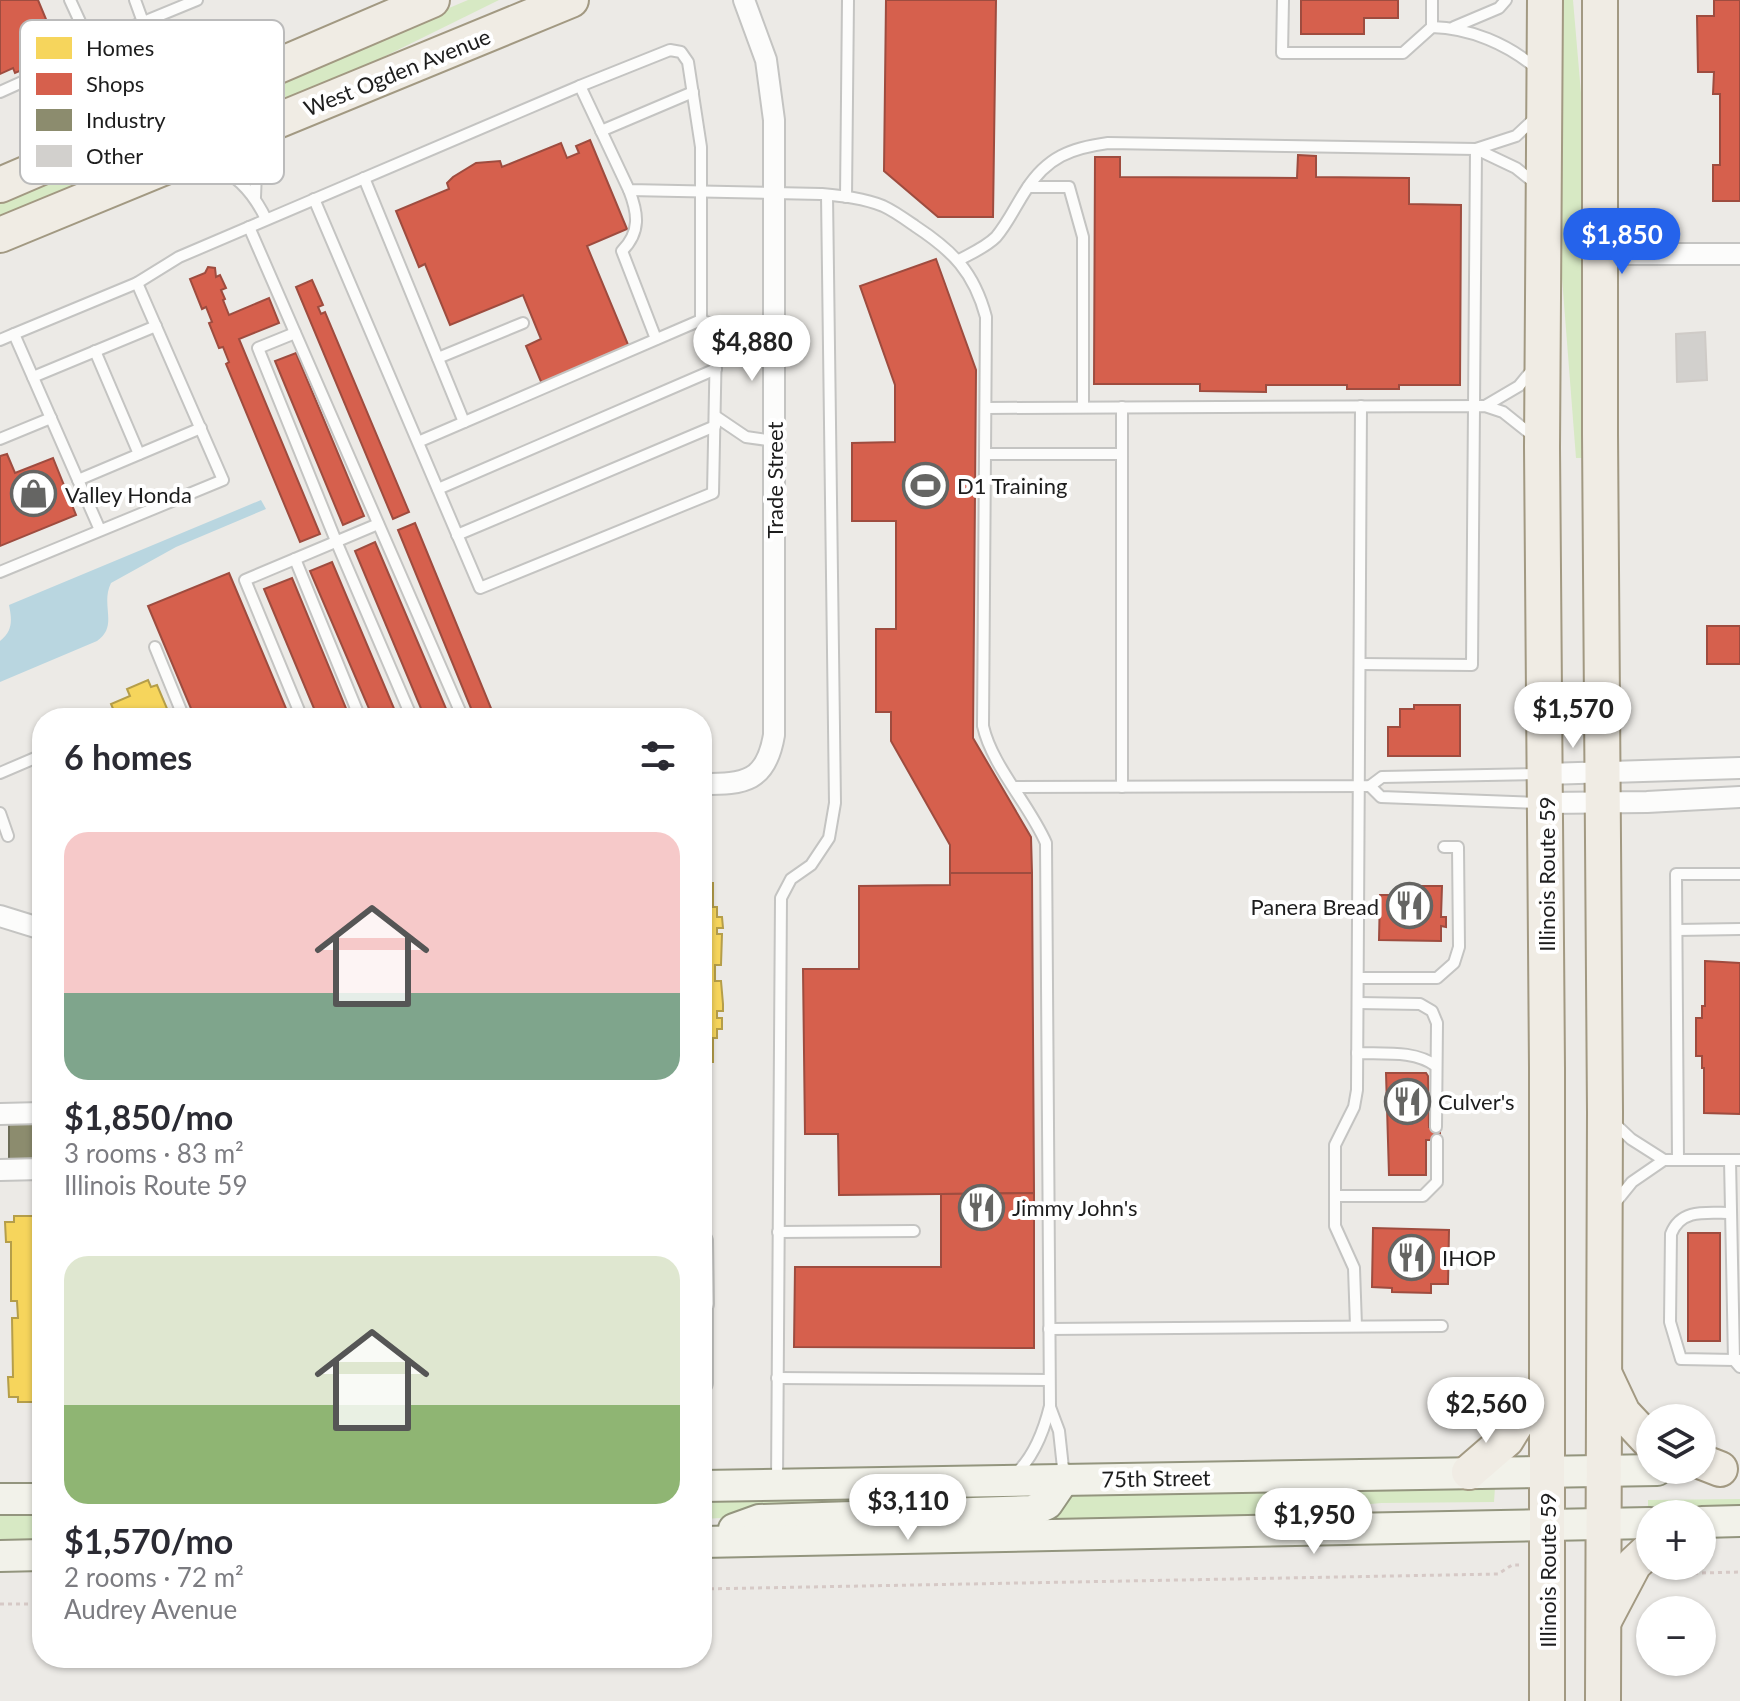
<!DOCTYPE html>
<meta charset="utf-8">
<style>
:root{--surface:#fff;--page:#f7f7f7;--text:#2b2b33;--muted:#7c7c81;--accent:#2563eb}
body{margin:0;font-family:Lato,sans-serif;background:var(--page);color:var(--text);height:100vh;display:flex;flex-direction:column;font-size:30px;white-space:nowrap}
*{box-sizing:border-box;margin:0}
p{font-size:26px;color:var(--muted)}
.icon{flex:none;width:44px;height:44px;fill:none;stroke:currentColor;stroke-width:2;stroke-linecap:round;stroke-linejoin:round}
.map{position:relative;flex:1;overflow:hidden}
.sheet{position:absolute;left:32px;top:708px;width:680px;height:960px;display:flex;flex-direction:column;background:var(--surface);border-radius:32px;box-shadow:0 2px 6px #0004}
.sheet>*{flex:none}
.controls{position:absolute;left:1636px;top:1404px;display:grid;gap:16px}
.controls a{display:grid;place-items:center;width:80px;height:80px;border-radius:50%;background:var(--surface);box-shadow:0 2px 6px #0004;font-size:40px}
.price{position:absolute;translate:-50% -68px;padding:0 18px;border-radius:28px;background:#fff;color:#222;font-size:26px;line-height:52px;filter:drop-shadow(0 2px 4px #0008)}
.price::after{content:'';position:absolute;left:50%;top:48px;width:24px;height:18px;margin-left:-12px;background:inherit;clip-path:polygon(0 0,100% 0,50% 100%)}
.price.on{background:var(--accent);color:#fff}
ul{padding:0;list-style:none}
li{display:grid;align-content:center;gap:16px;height:424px;padding:0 32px}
li span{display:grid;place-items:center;height:248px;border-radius:24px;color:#555}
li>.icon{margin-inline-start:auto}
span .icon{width:144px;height:144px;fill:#fffc;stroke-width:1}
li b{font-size:34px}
h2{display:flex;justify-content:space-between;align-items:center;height:96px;padding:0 32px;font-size:34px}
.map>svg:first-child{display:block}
</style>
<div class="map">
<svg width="1740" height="1701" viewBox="0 0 1740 1701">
<rect width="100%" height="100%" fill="#eceae6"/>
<g fill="#d7e9c4">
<polygon points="468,0 499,0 349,74 0,219 0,197"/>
<polygon points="1561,0 1573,0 1582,105 1582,458 1576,458 1561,265"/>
<polygon points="1495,1487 1494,1502 1381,1503 1206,1520 995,1523 1068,1490"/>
<polygon points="1032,1489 1035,1502 702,1519 702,1497"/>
<polygon points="1740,1499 1740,1507 1648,1506 1648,1500"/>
<polygon points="0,1510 42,1510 42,1545 0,1546"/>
</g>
<path fill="#b9d6e0" d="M261,500L266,509L176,547L111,583C100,605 119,626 97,641L0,682V641C13,631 12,620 9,605Z"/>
<g fill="#f6d55c" stroke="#b59e49" stroke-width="2">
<polygon points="148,680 151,687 157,685 171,718 117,718 111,704 130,696 127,689"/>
<polygon points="702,883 713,883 713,907 717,907 717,917 722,917 723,928 717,928 717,934 722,934 721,965 715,965 715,981 721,981 723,1004 723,1011 717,1011 717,1018 722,1018 722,1029 717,1029 717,1038 713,1038 713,1062 702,1062"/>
<polygon points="702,1144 705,1144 705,1168 708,1168 708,1190 702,1190"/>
<polygon points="14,1216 42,1216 42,1402 18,1402 18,1397 9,1397 8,1377 13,1377 12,1318 18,1318 17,1301 11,1301 11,1242 6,1242 5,1222 14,1222"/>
</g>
<g fill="#d6604d" stroke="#9e4c3f" stroke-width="2">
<polygon points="0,0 38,0 58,48 41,56 43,61 15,73 13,68 0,74"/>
<polygon points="886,0 996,0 993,217 938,217 884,171"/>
<polygon points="1301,0 1398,0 1398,18 1364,18 1364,34 1301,34"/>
<polygon points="1714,0 1740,0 1740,201 1713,201 1713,165 1720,165 1720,94 1713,94 1714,72 1698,72 1697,16 1714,16"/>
<polygon points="590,140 627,229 587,246 629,347 542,384 526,346 541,339 523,295 450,325 425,264 419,267 396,211 449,189 447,183 453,177 476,163 500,161 502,167 561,143 567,158 579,153 576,146"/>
<polygon points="1298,155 1316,156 1316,177 1409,178 1409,204 1461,205 1460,385 1399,385 1399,389 1347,389 1347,385 1266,385 1266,392 1200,391 1200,384 1094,384 1095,157 1120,157 1120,177 1297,178"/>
<polygon points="936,259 976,370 973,738 1031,837 1032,873 950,873 950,845 891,741 891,712 876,712 876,629 896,629 896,521 852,521 852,443 895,442 895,385 860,286"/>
<polygon points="208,267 215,268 216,277 220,275 226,288 221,290 225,299 223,300 229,315 269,298 279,323 239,339 320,534 300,542 226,364 229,362 223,347 219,348 209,323 212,322 206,307 202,309 190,279 205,273"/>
<polygon points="312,280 323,305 318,307 321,314 325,312 409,512 393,519 296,287"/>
<polygon points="296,353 364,516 343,525 275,361"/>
<polygon points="7,454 15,473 53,458 76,515 0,546 0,456"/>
<polygon points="415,523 495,718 475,718 398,530"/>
<polygon points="375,542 447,711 431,718 425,718 355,551"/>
<polygon points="332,562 398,718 373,718 310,571"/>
<polygon points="229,573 290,718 195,718 148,606"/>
<polygon points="292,578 350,718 318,718 264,589"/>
<rect x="1707" y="626" width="33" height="38"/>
<polygon points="1414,705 1460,705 1460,756 1388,756 1388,727 1400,727 1400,709 1414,709"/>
<polygon points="950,873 1032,873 1034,1193 839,1195 838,1134 805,1134 803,969 859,969 859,886 950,885"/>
<polygon points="1400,886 1442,886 1441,917 1446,917 1446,927 1441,926 1441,941 1379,940 1380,895 1400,895"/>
<polygon points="1705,961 1740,963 1740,1114 1704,1113 1704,1068 1702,1068 1702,1056 1696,1056 1696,1018 1702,1018 1702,1006 1705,1006"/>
<polygon points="1386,1073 1426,1073 1428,1076 1429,1127 1440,1127 1440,1140 1426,1140 1426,1175 1389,1175"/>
<polygon points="1034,1193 1034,1348 794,1347 795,1267 941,1267 941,1194"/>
<polygon points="1373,1228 1449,1230 1448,1284 1431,1284 1431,1293 1392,1292 1392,1288 1372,1287"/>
<rect x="1688" y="1233" width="32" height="108"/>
</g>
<polygon fill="#8c8c6e" stroke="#6b6b56" stroke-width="2" points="42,1121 42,1159 9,1160 9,1122"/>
<polygon fill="#d2d0cd" stroke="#cfcbc7" stroke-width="2" points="1705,332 1707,380 1677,382 1676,334"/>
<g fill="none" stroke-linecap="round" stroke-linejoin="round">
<defs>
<g id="lane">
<polyline points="135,0 143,22"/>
<path d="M1283,0L1282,53H1403L1432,27C1470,28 1508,44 1537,69"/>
<polyline points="1432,27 1432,0"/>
<polyline points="1454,27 1499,8 1506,0"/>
<polyline points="90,44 197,0"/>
<polyline points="580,86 670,50 681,52 688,62 701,147 701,320"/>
<polyline points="0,92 93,50 70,0"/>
<polyline points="601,131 693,92"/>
<polyline points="1476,149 1516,168 1536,184"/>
<path d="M203,160C234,172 252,190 266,219"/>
<polyline points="364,178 464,422"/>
<polyline points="1028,187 1069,187 1083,237 1083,407"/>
<path d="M629,190C638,213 641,232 622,251L656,339"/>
<polyline points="255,197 256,172 265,136"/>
<polyline points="846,197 848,0"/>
<polyline points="314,199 480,588 713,493 716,341 711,324 701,320 418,442"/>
<polyline points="249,227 463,718"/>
<path d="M959,260C972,253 986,247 996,237C1008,223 1016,205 1026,190C1047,157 1071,148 1108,143L1476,149L1516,136L1534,119"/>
<path d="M137,283L179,257L580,86L629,190L821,194C842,196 864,198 883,206C894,211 905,219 915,226C953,251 974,272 986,317L983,726C992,766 1029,804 1046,843L1050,1406C1044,1430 1034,1458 1014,1475"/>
<polyline points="295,333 258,348 336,541 412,718"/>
<polyline points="0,340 14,334 100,530"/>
<polyline points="95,351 139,454"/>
<polyline points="438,358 523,323"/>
<polyline points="33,377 156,326"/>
<polyline points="1485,406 1519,386 1532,370"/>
<polyline points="1122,407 1122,787"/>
<polyline points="986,408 1485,406 1503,412 1533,436"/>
<polyline points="715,416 746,437 774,441"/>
<polyline points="0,439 51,418"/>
<polyline points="986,454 1122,454"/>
<polyline points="78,480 201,428"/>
<polyline points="438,489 716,369"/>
<polyline points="457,535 715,426"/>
<polyline points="295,559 360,718"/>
<polyline points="0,572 223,480 137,283 14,334"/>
<polyline points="155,647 184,718"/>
<polyline points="1360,664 1472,665 1476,149"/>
<polyline points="302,718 245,580 378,524"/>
<polyline points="0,773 42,755"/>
<polyline points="1370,786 1381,797 1540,803"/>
<polyline points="1015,787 1370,786 1382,777 1538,774"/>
<polyline points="0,813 8,836"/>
<polyline points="1677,930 1740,929"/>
<polyline points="1358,978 1437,978 1454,963 1459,947 1458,847 1444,847"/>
<polyline points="1358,1003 1420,1004 1432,1011 1437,1023 1436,1127"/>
<path d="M1357,1053C1383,1054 1415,1050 1436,1066"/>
<polyline points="1612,1121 1631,1139 1664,1160"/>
<polyline points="1678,1160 1676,874 1740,874"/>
<polyline points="1730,1160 1734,1360 1740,1360"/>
<polyline points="1335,1196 1423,1196 1437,1182 1437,1140"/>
<polyline points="1615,1203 1632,1182 1664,1160 1740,1160"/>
<path d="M1731,1213C1707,1213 1681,1208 1671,1234L1670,1322L1681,1359L1734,1360L1740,1367"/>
<polyline points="778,1232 914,1231"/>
<polyline points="1356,1326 1354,1268 1335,1226 1335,1145 1354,1107 1357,1090 1361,406"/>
<polyline points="1049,1329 1442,1326"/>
<polyline points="777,1378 1049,1380"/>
<polyline points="1050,1407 1059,1431 1064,1477"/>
<polyline points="777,1483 781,898 791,879 811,865 829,838 835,803 827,195"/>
</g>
<g id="street">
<polyline points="1601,254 1740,254"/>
<polyline points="1546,774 1740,768"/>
<path d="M702,784C745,784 766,782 774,735V120L766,60L744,0"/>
<polyline points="1545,803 1647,802 1740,797"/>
<polyline points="0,916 42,929"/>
<polyline points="0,1114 42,1113"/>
<polyline points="0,1170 42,1169"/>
<polyline points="702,1241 703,1304"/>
<polyline points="702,1304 702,1383"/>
</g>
<g id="secondary">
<polyline points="702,1486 1657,1470"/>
<polyline points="0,1499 42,1499"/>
<polyline points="1702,1522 1740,1521"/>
<polyline points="734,1529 759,1520 1032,1511 1047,1504 1064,1479"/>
<polyline points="702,1542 1650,1523"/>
<polyline points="0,1556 42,1555"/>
</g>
<g id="primary">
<polyline points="1545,0 1542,447 1547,1068 1547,1701"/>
<polyline points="1600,0 1600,434 1605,1112 1603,1701"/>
<polyline points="0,185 432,0"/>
<polyline points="0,235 571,0"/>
<polyline points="1606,1377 1623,1413 1650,1442"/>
<polyline points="1702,1462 1720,1469"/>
<polyline points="1469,1472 1506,1440 1522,1414 1547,1397"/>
<polyline points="1605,1619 1634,1564 1650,1549"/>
</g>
</defs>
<use href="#lane" stroke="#c4c4c2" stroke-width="14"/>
<use href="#street" stroke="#c4c4c2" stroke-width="24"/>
<use href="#secondary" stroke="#93957e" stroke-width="34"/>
<use href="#primary" stroke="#a29982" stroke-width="38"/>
<g stroke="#d6c9c6" stroke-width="3" stroke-dasharray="4 4" stroke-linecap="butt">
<polyline points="1662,1574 1740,1572"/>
<polyline points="702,1589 1498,1574 1512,1565 1519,1565"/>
<polyline points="0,1604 42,1604"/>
</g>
<use href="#lane" stroke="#fcfcfb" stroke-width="10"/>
<use href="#street" stroke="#fcfcfb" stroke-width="20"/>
<use href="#secondary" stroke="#f2f2ea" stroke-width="30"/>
<use href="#primary" stroke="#f0ece4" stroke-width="34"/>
</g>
<defs>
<symbol id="stadium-ring" viewBox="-11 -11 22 22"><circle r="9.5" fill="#fff" stroke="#656563" stroke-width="1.5"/><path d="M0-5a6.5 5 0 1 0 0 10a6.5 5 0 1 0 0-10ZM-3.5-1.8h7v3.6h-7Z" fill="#656563"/></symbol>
<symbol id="shop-ring" viewBox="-11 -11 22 22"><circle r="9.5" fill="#fff" stroke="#656563" stroke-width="1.5"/><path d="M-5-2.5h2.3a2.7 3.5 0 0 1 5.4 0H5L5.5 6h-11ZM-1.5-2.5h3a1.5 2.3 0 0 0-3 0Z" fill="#656563"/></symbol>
<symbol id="restaurant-ring" viewBox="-11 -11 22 22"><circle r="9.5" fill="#fff" stroke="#656563" stroke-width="1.5"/><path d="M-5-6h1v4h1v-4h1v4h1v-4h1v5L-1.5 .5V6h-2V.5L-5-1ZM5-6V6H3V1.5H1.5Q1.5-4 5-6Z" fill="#656563"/></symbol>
</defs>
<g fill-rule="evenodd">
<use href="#stadium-ring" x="900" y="460" width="51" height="51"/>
<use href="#shop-ring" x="8" y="468" width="51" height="51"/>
<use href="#restaurant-ring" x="1384" y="880" width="51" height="51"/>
<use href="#restaurant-ring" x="1382" y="1076" width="51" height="51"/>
<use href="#restaurant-ring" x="956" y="1182" width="51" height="51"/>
<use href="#restaurant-ring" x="1386" y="1232" width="51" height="51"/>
</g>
<g text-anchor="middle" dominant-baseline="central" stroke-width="8" stroke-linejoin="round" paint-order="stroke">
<g font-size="22" fill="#1d1d1d" stroke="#fff">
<text transform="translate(397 72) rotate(-22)">West Ogden Avenue</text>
<text transform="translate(774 480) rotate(-90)">Trade Street</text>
<text transform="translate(1546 874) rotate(-90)">Illinois Route 59</text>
<text transform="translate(1156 1478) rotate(-1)">75th Street</text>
<text transform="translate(1547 1570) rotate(-90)">Illinois Route 59</text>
</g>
<g font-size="22" fill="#1d1d1d" stroke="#fff" text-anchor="start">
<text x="957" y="485">D1 Training</text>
<text x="65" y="494">Valley Honda</text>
<text x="1379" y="906" text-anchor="end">Panera Bread</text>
<text x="1438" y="1101">Culver's</text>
<text x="1012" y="1207">Jimmy John's</text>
<text x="1442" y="1257">IHOP</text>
</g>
</g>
<rect x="20" y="20" width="264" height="164" rx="12" fill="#fff" stroke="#bbb" stroke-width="2"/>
<rect x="36" y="37" width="36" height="22" fill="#f6d55c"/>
<rect x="36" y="73" width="36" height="22" fill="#d6604d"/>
<rect x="36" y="109" width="36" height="22" fill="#8c8c6e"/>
<rect x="36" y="145" width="36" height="22" fill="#d2d0cd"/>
<g font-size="22" fill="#1d1d1d">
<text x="86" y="56">Homes</text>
<text x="86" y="92">Shops</text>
<text x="86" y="128">Industry</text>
<text x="86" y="164">Other</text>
</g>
</svg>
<div class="controls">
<a><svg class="icon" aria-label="layers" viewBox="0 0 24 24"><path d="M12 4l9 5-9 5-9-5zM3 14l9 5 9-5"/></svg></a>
<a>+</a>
<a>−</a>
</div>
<b class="price on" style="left:1622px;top:276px">$1,850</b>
<b class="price" style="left:752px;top:383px">$4,880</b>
<b class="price" style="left:1573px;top:750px">$1,570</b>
<b class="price" style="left:1486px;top:1445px">$2,560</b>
<b class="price" style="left:908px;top:1542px">$3,110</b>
<b class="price" style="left:1314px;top:1556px">$1,950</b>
<section class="sheet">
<h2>6 homes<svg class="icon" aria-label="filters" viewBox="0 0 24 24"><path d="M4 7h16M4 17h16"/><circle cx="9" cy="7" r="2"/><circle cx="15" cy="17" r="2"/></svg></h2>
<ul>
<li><span style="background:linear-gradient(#f6c9c9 65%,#7fa58c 0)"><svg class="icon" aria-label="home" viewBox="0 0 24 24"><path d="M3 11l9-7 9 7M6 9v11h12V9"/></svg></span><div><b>$1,850/mo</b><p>3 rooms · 83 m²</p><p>Illinois Route 59</p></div></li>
<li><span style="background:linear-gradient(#dfe7d0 60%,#8fb573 0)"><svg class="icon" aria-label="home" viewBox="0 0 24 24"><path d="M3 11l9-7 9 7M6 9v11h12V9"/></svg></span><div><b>$1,570/mo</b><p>2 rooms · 72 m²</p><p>Audrey Avenue</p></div></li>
</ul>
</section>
</div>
